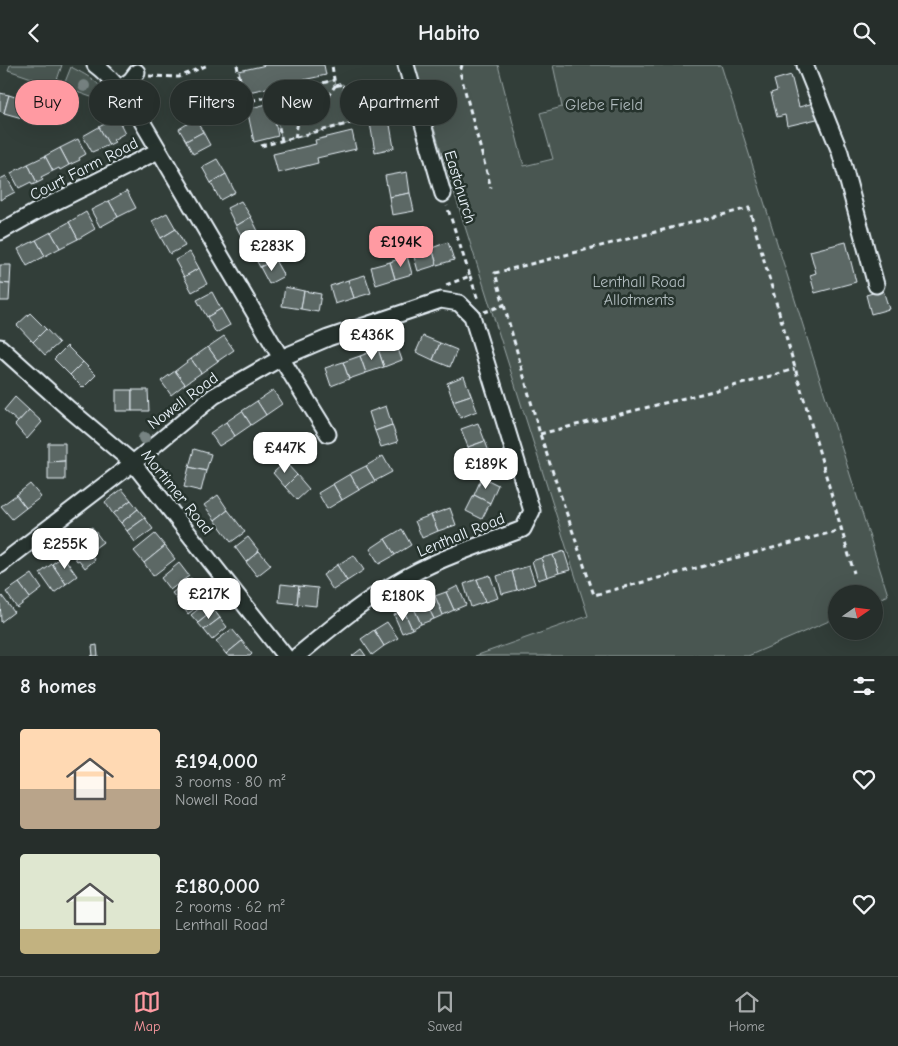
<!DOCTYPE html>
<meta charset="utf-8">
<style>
:root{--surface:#262e2b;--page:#2e3633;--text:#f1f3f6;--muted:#a4a8a9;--line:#424a47;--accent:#ff9aa2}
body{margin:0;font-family:"Comic Neue",sans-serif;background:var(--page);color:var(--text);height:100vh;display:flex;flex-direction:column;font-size:19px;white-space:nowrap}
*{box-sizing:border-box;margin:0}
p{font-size:16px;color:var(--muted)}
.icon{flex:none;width:28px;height:28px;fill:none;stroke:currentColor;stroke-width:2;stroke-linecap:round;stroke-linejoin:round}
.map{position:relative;height:591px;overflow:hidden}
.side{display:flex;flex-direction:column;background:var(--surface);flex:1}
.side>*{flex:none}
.hud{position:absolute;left:15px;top:15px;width:500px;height:45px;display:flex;gap:10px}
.needle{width:32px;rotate:76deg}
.tools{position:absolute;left:828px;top:520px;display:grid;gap:10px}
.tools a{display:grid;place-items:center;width:55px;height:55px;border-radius:50%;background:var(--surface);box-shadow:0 5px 20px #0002,0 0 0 1px var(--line);font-size:25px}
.price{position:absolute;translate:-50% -42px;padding:0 11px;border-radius:10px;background:#fff;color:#222;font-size:16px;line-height:32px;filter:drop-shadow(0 1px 2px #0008)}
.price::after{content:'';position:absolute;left:50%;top:30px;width:15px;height:11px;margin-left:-8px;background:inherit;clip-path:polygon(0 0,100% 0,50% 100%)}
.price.selected{background:var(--accent);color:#111}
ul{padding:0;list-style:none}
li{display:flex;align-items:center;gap:15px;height:125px;padding:0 20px}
li span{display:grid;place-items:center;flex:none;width:140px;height:100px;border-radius:5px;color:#555}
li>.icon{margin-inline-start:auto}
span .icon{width:60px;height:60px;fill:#fffc;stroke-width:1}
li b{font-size:21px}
h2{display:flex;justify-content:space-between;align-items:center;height:60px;padding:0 20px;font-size:21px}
.pill{padding:0 18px;border-radius:22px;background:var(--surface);box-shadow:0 5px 20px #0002,0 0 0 1px var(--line);font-size:18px;line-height:45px}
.pill.selected{background:var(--accent);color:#111}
header{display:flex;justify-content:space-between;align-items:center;height:65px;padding:0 20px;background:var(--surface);font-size:22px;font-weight:700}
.tab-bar{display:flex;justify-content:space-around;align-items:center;height:70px;border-top:1px solid var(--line);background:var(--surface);font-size:14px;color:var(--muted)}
.tab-bar a{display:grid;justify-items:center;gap:2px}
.tab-bar .selected{color:var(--accent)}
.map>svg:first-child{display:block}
</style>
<header><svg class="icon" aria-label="back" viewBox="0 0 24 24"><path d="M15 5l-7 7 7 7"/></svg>Habito<svg class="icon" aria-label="search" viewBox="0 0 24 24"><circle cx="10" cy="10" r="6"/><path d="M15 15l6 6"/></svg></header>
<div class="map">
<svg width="898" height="591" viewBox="0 0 898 591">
<rect width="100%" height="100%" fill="#323e39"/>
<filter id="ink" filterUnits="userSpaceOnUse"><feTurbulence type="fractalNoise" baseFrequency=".02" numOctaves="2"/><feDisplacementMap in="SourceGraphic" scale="10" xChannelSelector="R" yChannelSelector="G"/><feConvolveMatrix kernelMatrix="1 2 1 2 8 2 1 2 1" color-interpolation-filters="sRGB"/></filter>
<g filter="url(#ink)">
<g fill="#495651" stroke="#98a4a4">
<polygon points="10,0 62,0 55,21 8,5"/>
<polygon points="414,0 498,0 524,101 553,94 540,48 562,42 553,0 721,0 888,530 874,536 874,529 836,529 836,553 748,591 475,591 588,551"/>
<path d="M71,2C82,8 111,21 102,36L63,22Z"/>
<polygon points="334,15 335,21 343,19 351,58 282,76 272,31"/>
</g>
<g fill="#5c6865" stroke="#e8f1f8">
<polygon points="266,0 324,0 326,10 244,28 239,6"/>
<polygon points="791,10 799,42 817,37 821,53 787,61 785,50 777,52 771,28 777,26 774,15"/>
<polygon points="0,28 9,30 4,48 0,46"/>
<polygon points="372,28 378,56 389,54 394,83 375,87 370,58 360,60 354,32"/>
<polygon points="9,30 27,36 22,53 4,48"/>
<polygon points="271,38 278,71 254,77 247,44"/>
<polygon points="117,52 125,68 113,75 115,77 109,80 99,62"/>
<polygon points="195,54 203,67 186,76 179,64"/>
<polygon points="99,62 109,80 92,87 83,71"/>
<polygon points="352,66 356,84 317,93 318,98 278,108 273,89 316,79 315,75"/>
<polygon points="203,67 210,80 193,89 186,76"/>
<polygon points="78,74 86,89 79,93 80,95 69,100 60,83"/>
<polygon points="60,83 69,100 60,105 59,103 53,106 45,91"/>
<polygon points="45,91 53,106 41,112 43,115 37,118 28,99"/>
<polygon points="217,94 226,109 211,118 202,102"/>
<polygon points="28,99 37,118 32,120 31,117 19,123 11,108"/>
<polygon points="407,107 410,128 389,132 385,111"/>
<polygon points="226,109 235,127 220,135 211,118"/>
<polygon points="6,111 15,127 0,135 0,114"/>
<polygon points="127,126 136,143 118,152 109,136"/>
<polygon points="410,128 414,146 392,150 389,132"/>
<polygon points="109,136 118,152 100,162 91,145"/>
<polygon points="241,136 251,152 236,161 227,143"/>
<polygon points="86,147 95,164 78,174 69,157"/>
<polygon points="167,148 176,164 161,173 152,156"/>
<polygon points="251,152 260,170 245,178 236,161"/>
<polygon points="69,157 78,174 60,183 51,167"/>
<polygon points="176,164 185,181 170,189 161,173"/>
<polygon points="51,167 60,183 45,191 36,175"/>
<polygon points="36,175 45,191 27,201 18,184"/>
<polygon points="448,177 454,195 437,200 432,183"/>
<polygon points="846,177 856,217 815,228 810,210 816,208 810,186"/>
<polygon points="266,178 275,195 260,202 251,186"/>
<polygon points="432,183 437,200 418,206 413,188"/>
<polygon points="190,187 199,203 184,212 175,195"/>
<polygon points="407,191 412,209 395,214 390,197"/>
<polygon points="275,195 284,211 269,219 260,202"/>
<polygon points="390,197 395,214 376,220 371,202"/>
<polygon points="0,200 11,200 10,219 0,218"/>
<polygon points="199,203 207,219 192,227 184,212"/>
<polygon points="365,210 371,228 354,233 348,215"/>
<polygon points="348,215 354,233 335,239 330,221"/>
<polygon points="0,218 10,219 9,236 0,236"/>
<polygon points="285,222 304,226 301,244 282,241"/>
<polygon points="883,225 889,244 871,249 866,230"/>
<polygon points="304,226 321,229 318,247 301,244"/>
<polygon points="212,227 221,244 207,252 197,235"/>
<polygon points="221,244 230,260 216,268 207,252"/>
<polygon points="30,248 46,264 33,277 17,260"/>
<polygon points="46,264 59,278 45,290 33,277"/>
<polygon points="224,271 234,285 218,296 208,282"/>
<polygon points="423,271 440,278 433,295 416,287"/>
<polygon points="396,278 402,295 384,302 378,284"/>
<polygon points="440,278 457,285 450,302 433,295"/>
<polygon points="67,281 83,297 70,310 54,294"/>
<polygon points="208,282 218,296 201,308 191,294"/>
<polygon points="378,284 384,302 366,308 360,291"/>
<polygon points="360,291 366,308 349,314 343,297"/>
<polygon points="191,294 201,308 185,319 175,306"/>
<polygon points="83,297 96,310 83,323 70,310"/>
<polygon points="343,297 349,314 331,321 325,303"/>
<polygon points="175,306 185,319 171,330 161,316"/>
<polygon points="464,311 471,330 453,336 447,318"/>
<rect x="116" y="325" width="16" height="21"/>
<polygon points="132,325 148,325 149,346 132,346"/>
<polygon points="273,325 282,339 266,350 257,336"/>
<polygon points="471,330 477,346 460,353 453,336"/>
<polygon points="15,332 29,345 18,357 4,345"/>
<polygon points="257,336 266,350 251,360 242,346"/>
<polygon points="386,341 392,360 375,366 369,347"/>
<polygon points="29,345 42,357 27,374 15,360"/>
<polygon points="242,346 251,360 235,371 226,357"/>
<polygon points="226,357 235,371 219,381 210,368"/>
<polygon points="478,358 485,376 468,382 461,364"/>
<polygon points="392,360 398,377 381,382 375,366"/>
<polygon points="485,376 491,392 474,399 468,382"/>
<polygon points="48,378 65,378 65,396 48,397"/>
<polygon points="194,384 211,389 206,406 189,402"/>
<polygon points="383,391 392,407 375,416 366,401"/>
<polygon points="65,396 65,415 48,415 48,397"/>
<polygon points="285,397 297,410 285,422 273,408"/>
<polygon points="366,401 375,416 359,425 350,409"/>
<polygon points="189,402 206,406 201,426 184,422"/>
<polygon points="350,409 359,425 342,435 333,419"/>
<polygon points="297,410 309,424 297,435 285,422"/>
<polygon points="482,412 498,420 490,438 474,430"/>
<polygon points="30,419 41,432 26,443 16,430"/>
<polygon points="333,419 342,435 327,444 318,428"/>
<polygon points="122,424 131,435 113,449 105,437"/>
<polygon points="16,430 26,443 12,454 1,441"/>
<polygon points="218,430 228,445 215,455 204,440"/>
<polygon points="474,430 490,438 482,454 466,446"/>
<polygon points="131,435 138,444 121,458 113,449"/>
<polygon points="450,443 456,460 438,466 431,450"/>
<polygon points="138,444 145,453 127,466 121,458"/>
<polygon points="228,445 245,467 231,477 215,455"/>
<polygon points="431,450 438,466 422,473 415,456"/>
<polygon points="145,453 153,464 135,477 127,466"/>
<polygon points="92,462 103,477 91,486 79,471"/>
<polygon points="402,464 411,480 395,490 385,474"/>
<polygon points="155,469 165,481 144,498 134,486"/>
<polygon points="79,471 91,486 89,487 95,495 85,503 79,495 77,496 66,481"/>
<polygon points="248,472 259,486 246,497 235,482"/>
<polygon points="385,474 395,490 379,499 370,484"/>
<polygon points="165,481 175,494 153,511 144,498"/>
<polygon points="259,486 271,500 257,511 246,497"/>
<polygon points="564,486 570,505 559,508 553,490"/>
<polygon points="354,490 364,505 347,516 337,500"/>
<polygon points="553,490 559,508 547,512 541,493"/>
<polygon points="63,491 77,511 66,519 52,499"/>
<polygon points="541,493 547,512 538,515 532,496"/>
<polygon points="179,498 189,511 170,525 161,513"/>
<polygon points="52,499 66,519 54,528 40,508"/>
<polygon points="337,500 347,516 333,525 323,510"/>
<polygon points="529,501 535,519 517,525 512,506"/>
<polygon points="512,506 517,525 502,529 497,511"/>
<polygon points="32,509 42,524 30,533 19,518"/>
<polygon points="490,510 498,533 485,537 477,514"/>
<polygon points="191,513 199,523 180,538 172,528"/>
<polygon points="477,514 485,537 471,542 464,519"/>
<polygon points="19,518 30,533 17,543 6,527"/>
<polygon points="281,519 299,521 297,539 279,537"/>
<polygon points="299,521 318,523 316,541 297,539"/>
<polygon points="458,521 466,540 454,545 446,527"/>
<polygon points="199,523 207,534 188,549 180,538"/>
<polygon points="446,527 454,545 443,550 435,531"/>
<polygon points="2,531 14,547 1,557 0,533"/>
<polygon points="435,531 443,550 434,554 425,536"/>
<polygon points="425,536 434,554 421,559 413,541"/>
<polygon points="207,537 214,545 198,558 191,550"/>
<polygon points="413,541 421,559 412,564 404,546"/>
<polygon points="214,545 220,553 204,565 198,558"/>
<polygon points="404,546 412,564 402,568 394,550"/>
<polygon points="220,553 227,562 212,575 204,565"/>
<polygon points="387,557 398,573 384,581 374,565"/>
<polygon points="232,564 242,576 226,589 216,576"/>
<polygon points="374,565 384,581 372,590 361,574"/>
<polygon points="242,576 252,589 250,591 228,591 226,589"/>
<polygon points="97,580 98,591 91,591 93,591 92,581"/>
<polygon points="361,584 366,591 352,591"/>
</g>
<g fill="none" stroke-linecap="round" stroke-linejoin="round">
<defs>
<g id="minor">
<path d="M95,0C111,12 122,26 134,43L281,293L328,369"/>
<polyline points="406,0 443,129"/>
<polyline points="805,0 840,87 876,220"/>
<polyline points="120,23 131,15 137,7"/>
<polyline points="0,167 39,145 158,86"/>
<polyline points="0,282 69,344 133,398 285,591"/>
<path d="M0,500L133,398L214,331L281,293L328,273L441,235L459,238L472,251L532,446L523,464C481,480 435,494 396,518C360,538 329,565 297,591"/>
</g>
</defs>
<use href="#minor" stroke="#e8f1f8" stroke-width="19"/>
<g stroke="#e8f1f8" stroke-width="3" stroke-dasharray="5 4" stroke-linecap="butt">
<polyline points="237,0 244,37 272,31"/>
<polyline points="462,0 460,7 491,123"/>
<polyline points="149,11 179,12 208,0"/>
<path d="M302,23C305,34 310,38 322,39"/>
<polyline points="276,48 296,52 303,49 317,49 320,46 322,39 335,21 332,0"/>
<polyline points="295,73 299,51"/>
<polyline points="282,76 272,31 334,15"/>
<polyline points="261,81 351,58 343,19 335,21"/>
<polyline points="470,211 478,235"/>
<polyline points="446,220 470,211 447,141"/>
<polyline points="504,240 540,369 594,530 841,465"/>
<polyline points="484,247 504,240 495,208 749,143 854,508"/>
<polyline points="540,369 753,316 795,304"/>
</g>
<use href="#minor" stroke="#26332d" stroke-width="15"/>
</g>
<g fill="#778382">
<circle cx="84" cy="21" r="6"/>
<circle cx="144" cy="373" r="6"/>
</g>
</g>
<g text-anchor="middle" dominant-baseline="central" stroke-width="5" stroke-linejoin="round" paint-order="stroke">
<g font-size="16" fill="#b0bbbe" stroke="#26332d">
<text x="604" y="40">Glebe Field</text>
<text x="639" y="217">Lenthall Road<tspan x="639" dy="18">Allotments</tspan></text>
</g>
<g font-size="16" fill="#e8f1f8" stroke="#26332d">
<text transform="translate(84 104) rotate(-27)">Court Farm Road</text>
<text transform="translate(460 122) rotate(73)">Eastchurch</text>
<text transform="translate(183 336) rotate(-37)">Nowell Road</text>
<text transform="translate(177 427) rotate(51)">Mortimer Road</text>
<text transform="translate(461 470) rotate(-22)">Lenthall Road</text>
</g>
</g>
</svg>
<div class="tools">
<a><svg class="needle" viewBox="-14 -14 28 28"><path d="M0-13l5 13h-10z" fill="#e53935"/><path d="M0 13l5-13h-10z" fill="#a4a8a9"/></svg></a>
</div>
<b class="price selected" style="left:401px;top:203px">£194K</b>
<b class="price" style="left:272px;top:207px">£283K</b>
<b class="price" style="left:372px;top:296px">£436K</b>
<b class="price" style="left:285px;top:409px">£447K</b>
<b class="price" style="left:486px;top:425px">£189K</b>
<b class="price" style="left:65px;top:505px">£255K</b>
<b class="price" style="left:209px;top:555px">£217K</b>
<b class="price" style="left:403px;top:557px">£180K</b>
<div class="hud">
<a class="pill selected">Buy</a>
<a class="pill">Rent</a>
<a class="pill">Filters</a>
<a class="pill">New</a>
<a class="pill">Apartment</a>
</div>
</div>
<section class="side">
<h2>8 homes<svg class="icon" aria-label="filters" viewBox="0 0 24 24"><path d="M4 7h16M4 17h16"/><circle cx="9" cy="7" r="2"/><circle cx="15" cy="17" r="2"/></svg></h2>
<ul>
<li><span style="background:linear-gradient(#ffd9b3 60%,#b9a48a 0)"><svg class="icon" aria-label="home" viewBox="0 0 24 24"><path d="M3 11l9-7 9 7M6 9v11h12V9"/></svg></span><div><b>£194,000</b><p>3 rooms · 80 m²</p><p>Nowell Road</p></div><svg class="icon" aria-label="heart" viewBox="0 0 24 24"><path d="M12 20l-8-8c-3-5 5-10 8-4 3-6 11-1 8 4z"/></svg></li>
<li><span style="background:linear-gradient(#dfe7d0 75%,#c2b280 0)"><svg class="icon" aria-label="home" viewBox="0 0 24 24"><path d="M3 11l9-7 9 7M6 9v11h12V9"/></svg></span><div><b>£180,000</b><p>2 rooms · 62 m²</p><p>Lenthall Road</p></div><svg class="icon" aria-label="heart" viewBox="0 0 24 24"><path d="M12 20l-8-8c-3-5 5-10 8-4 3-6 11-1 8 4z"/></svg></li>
</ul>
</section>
<nav class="tab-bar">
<a class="selected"><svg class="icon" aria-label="map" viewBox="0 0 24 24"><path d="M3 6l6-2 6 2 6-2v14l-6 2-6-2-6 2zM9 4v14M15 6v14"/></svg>Map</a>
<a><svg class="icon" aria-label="saved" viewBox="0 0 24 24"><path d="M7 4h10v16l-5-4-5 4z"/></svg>Saved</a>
<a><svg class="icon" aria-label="home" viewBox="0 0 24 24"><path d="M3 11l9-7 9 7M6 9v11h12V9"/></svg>Home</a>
</nav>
